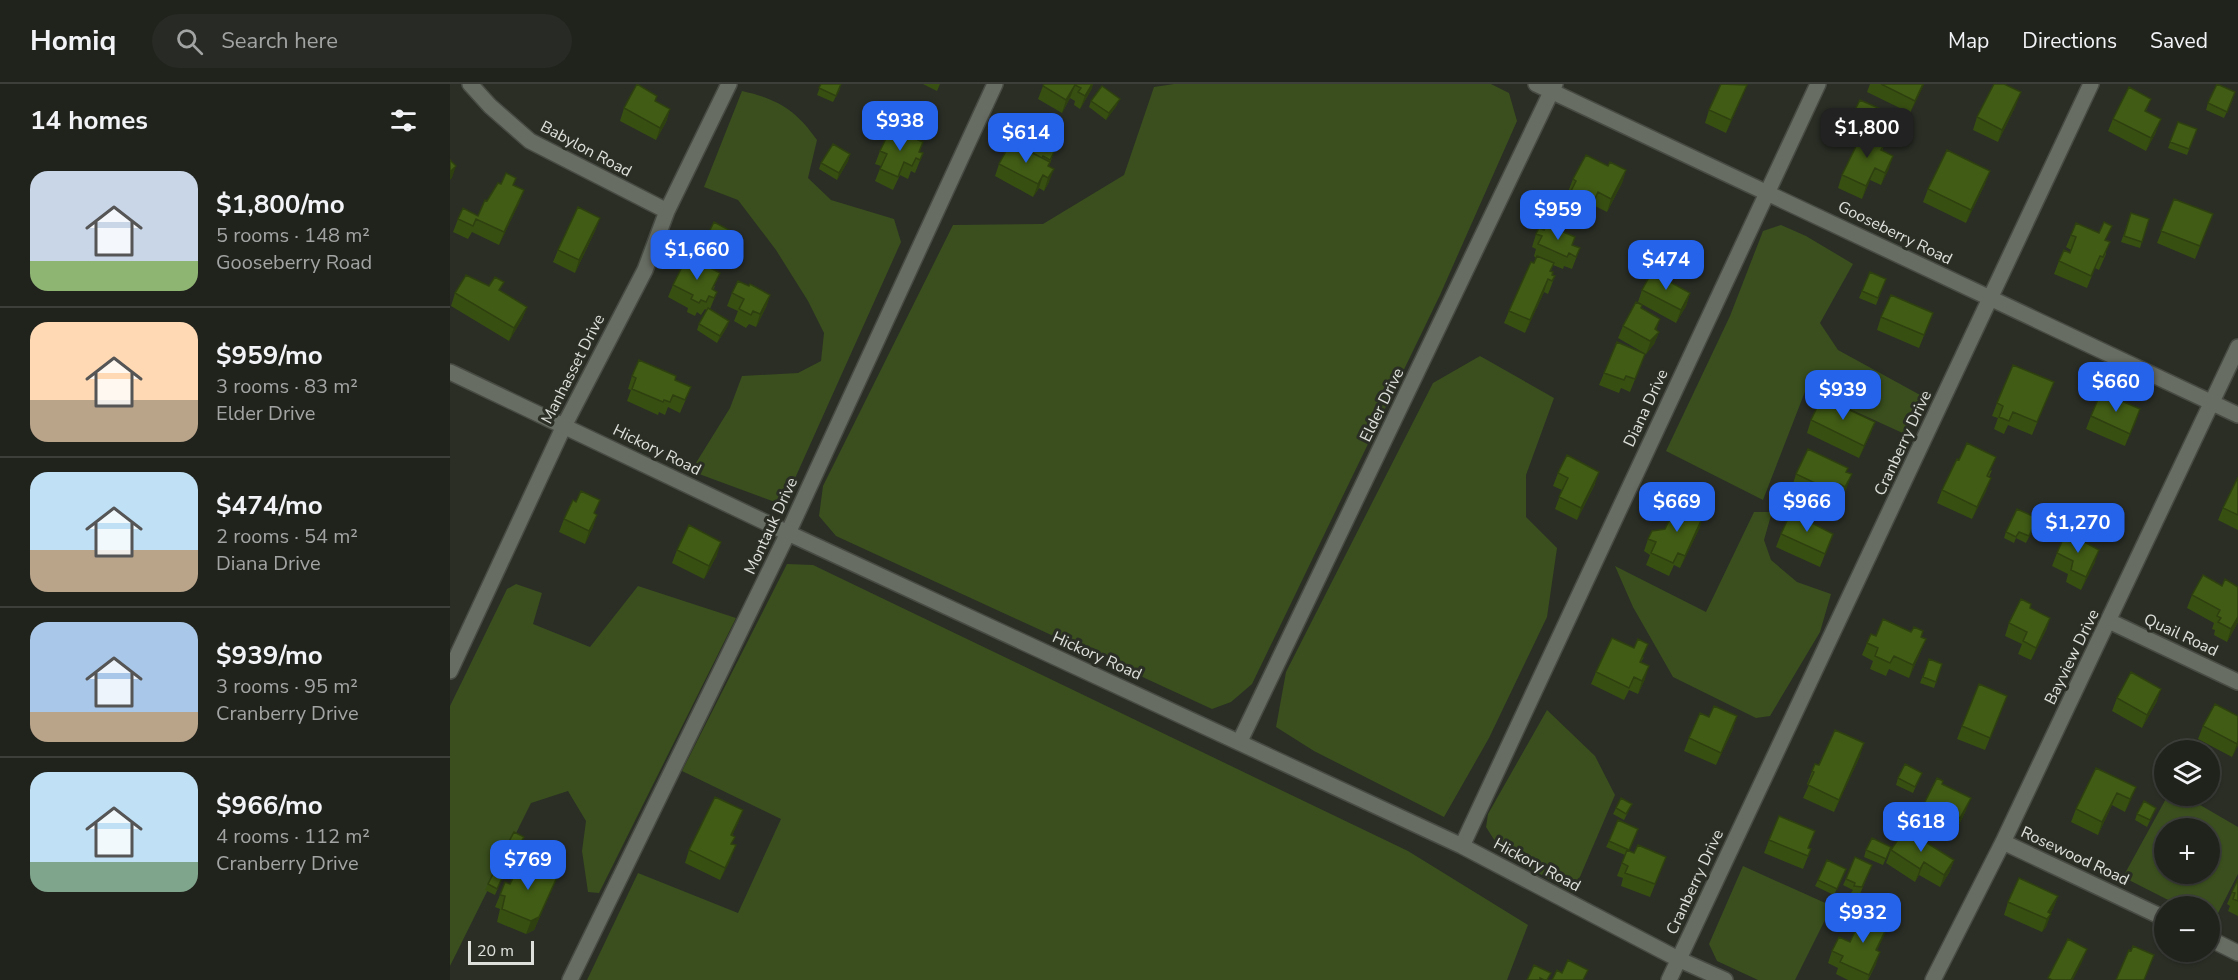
<!DOCTYPE html>
<html lang="en">
<head>
<meta charset="utf-8">
<style>
  :root { --surface:#20221c; --page:#282a25; --text:#f1f3f6; --muted:#a2a4a3; --line:#3d3f3b; --accent:#2563eb }
  body { margin:0; font-family:"Nunito Sans",sans-serif; background:var(--page); color:var(--text); height:100vh; display:flex; flex-direction:column; font-size:22px; white-space:nowrap }
  * { box-sizing:border-box; margin:0 }
  p { font-size:20px; color:var(--muted) }
  .icon { flex:none; width:33px; height:33px; fill:none; stroke:currentColor; stroke-width:2; stroke-linecap:round; stroke-linejoin:round }
  .map { position:relative; flex:1; overflow:hidden }
  .sheet { display:flex; flex-direction:column; background:var(--surface); width:450px }
  .sheet>* { flex:none }
  .buttons { position:absolute; left:1704px; top:656px; display:grid; gap:12px }
  .buttons a { display:grid; place-items:center; width:66px; height:66px; border-radius:50%; background:var(--surface); box-shadow:0 2px 4px #0004,0 0 0 2px var(--line); font-size:30px }
  .scale { position:absolute; left:18px; bottom:15px; width:66px; box-sizing:border-box; padding-left:6px; border:3px solid #dde0da; border-top:0; font-size:16px; line-height:21px; white-space:nowrap; color:#dde0da; -webkit-text-stroke:4px #2a2e25; paint-order:stroke }
  .price { position:absolute; translate:-50% -51px; padding:0 14px; border-radius:12px; background:var(--accent); color:#fff; font-size:20px; line-height:39px; filter:drop-shadow(0 2px 3px #0008) }
  .price::after { content:''; position:absolute; left:50%; top:36px; width:18px; height:14px; margin-left:-9px; background:inherit; clip-path:polygon(0 0,100% 0,50% 100%) }
  .price.on { background:#222; color:#fff }
  ul { padding:0; list-style:none }
  li { display:flex; align-items:center; gap:18px; height:150px; padding:0 30px }
  li+li { border-top:2px solid var(--line) }
  li span { display:grid; place-items:center; flex:none; width:168px; height:120px; border-radius:18px; color:#555 }
  li>.icon { margin-inline-start:auto }
  span .icon { width:72px; height:72px; fill:#fffc; stroke-width:1 }
  li b { font-size:26px }
  h2 { display:flex; justify-content:space-between; align-items:center; height:72px; padding:0 30px; font-size:26px }
  header { display:flex; align-items:center; gap:36px; box-sizing:border-box; height:84px; padding:0 30px; background:var(--surface); border-bottom:2px solid var(--line) }
  header strong { font-size:28px }
  nav { display:flex; gap:33px; margin-inline-start:auto; font-size:21px }
  .search { width:420px; height:54px; background:var(--page); display:flex; align-items:center; gap:15px; box-sizing:border-box; padding:0 21px; border-radius:33px; color:var(--muted); font-size:22px }
  main { display:flex; flex:1; min-height:0 }
  .map>svg:first-child { display:block }
</style>
</head>
<body>
<header>
<strong>Homiq</strong>
<div class="search"><svg class="icon" aria-label="search" viewBox="0 0 24 24"><circle cx="10" cy="10" r="6"/><path d="M15 15l6 6"/></svg>Search here</div>
<nav><a>Map</a><a>Directions</a><a>Saved</a></nav>
</header>
<main>
<section class="sheet">
<h2>14 homes<svg class="icon" aria-label="filters" viewBox="0 0 24 24"><path d="M4 7h16M4 17h16"/><circle cx="9" cy="7" r="2"/><circle cx="15" cy="17" r="2"/></svg></h2>
<ul>
<li><span style="background:linear-gradient(#c9d6e8 75%,#8fb573 0)"><svg class="icon" aria-label="home" viewBox="0 0 24 24"><path d="M3 11l9-7 9 7M6 9v11h12V9"/></svg></span><div><b>$1,800/mo</b><p>5 rooms · 148 m²</p><p>Gooseberry Road</p></div></li>
<li><span style="background:linear-gradient(#ffd9b3 65%,#b9a48a 0)"><svg class="icon" aria-label="home" viewBox="0 0 24 24"><path d="M3 11l9-7 9 7M6 9v11h12V9"/></svg></span><div><b>$959/mo</b><p>3 rooms · 83 m²</p><p>Elder Drive</p></div></li>
<li><span style="background:linear-gradient(#bfe0f5 65%,#b9a48a 0)"><svg class="icon" aria-label="home" viewBox="0 0 24 24"><path d="M3 11l9-7 9 7M6 9v11h12V9"/></svg></span><div><b>$474/mo</b><p>2 rooms · 54 m²</p><p>Diana Drive</p></div></li>
<li><span style="background:linear-gradient(#a9c7e8 75%,#b9a48a 0)"><svg class="icon" aria-label="home" viewBox="0 0 24 24"><path d="M3 11l9-7 9 7M6 9v11h12V9"/></svg></span><div><b>$939/mo</b><p>3 rooms · 95 m²</p><p>Cranberry Drive</p></div></li>
<li><span style="background:linear-gradient(#bfe0f5 75%,#7fa58c 0)"><svg class="icon" aria-label="home" viewBox="0 0 24 24"><path d="M3 11l9-7 9 7M6 9v11h12V9"/></svg></span><div><b>$966/mo</b><p>4 rooms · 112 m²</p><p>Cranberry Drive</p></div></li>
</ul>
</section>
<div class="map">
<svg width="1788" height="896" viewBox="0 0 1788 896">
  <rect width="100%" height="100%" fill="#2a2e25"/>
  <path fill="#3a4f1d" fill-rule="evenodd" d="M724 0H1041L1059 9 1067 37 990 211 802 600 781 618 762 625 386 452 369 432 373 402 503 141 593 140 674 91 704 3Z
    M292 7C328 15 346 26 367 56L358 94 381 116 444 135 451 158 333 421 241 387 280 324 292 292 348 289 371 277 374 249 358 217 326 166 288 116 254 103Z
    M1331 141 1356 152 1403 180 1370 239 1388 266 1472 312 1457 351 1356 305 1313 416 1216 367 1280 232 1313 147Z
    M1030 272 1104 314 1076 391V433L1107 464 1097 533 1039 654 994 733 864 667 826 643 836 588 983 299Z
    M1304 428H1322L1314 456 1321 476 1347 498 1381 510 1370 548 1320 632 1306 634 1223 593 1183 523 1165 482 1256 528Z
    M337 480 363 481 958 767 1078 841 1057 896H137L188 789 288 829 331 735 232 687Z
    M66 500 92 509 83 540 140 563 188 502 286 534 149 809 138 808 132 767 136 737 118 707 81 719 0 882V622L57 505Z
    M1097 626 1145 672 1165 711 1123 809 1052 768 1036 743 1038 730Z
    M1718 711H1733L1788 743V790L1763 839 1760 837V822H1730L1673 793ZM1714 744H1760V789H1714Z
    M1293 782 1382 822 1345 896H1308L1267 877 1259 860Z"/>
  <g fill="none" stroke-linecap="round" stroke-linejoin="round">
    <g stroke="#474b43" stroke-width="18">
      <path id="minor" d="M20 0 40 22 80 57 217 127
        M1086 0 1788 331
        M0 288 338 449 1012 762 1228 875 1275 896
        M1659 537 1788 598
        M0 587 114 342 195 186 217 127 279 0
        M790 657 1105 0
        M1553 758 1714 834
        M1012 762 1368 0
        M1760 855 1788 869
        M120 896 338 449 545 0
        M1219 896 1641 0
        M1483 896 1553 758 1788 263"/>
    </g>
    <use href="#minor" stroke="#686d63" stroke-width="15"/>
  </g>
  <path fill="#384f12" d="M371 0 390 5 383 18 367 11Z
    M473 0H490L487 7Z
    M643 0 641 6 630 25 624 21 625 17 620 14 612 29 588 15 593 2Z
    M1420 0H1474L1460 29 1417 8Z
    M1297 1 1292 13 1276 49 1255 39 1259 26Z
    M207 12 205 17 220 25 216 38 206 56 170 37 174 24Z
    M1701 15 1696 27 1706 48 1696 67 1658 47 1663 35Z
    M1783 15 1774 34 1756 26 1758 19Z
    M641 17 667 21 656 36 639 23Z
    M1566 21 1548 58 1523 46 1527 33Z
    M1401 34H1433L1427 47 1420 44 1419 48 1436 56 1432 67 1443 72 1431 101 1420 96 1412 115 1388 104 1392 91 1413 47 1399 41Z
    M1728 38 1747 45 1737 71 1718 64Z
    M598 62 597 64 604 68 599 82V98L594 107 589 104 583 113 545 92 549 80 571 63Z
    M430 67 470 68 473 69 465 89 461 87 458 95 450 91 443 106 425 97 431 82 425 80Z
    M400 70 398 77 387 96 369 85 371 79Z
    M1158 82 1176 86 1172 99 1157 128 1143 121 1139 131 1116 120 1120 109 1118 108 1123 95Z
    M51 100 64 101 74 106 69 119 49 161 22 148 18 155 3 148 8 135 28 132 37 117Z
    M1535 100 1516 139 1473 118 1478 105Z
    M1724 115 1763 130 1745 175 1707 159Z
    M1681 129 1699 135 1690 164 1671 158Z
    M150 134 145 147 125 189 103 178 108 166Z
    M279 146 269 168 253 160 256 154Z
    M1086 150 1122 161 1130 164 1122 185 1114 182 1113 185 1103 181 1101 187 1102 191 1105 192 1100 205 1098 210 1094 208 1075 249 1054 239 1059 227 1086 174 1084 172 1086 165 1082 163Z
    M1621 151 1656 156V170L1649 186 1645 184 1637 204 1604 190 1609 177 1620 169 1621 166 1616 163Z
    M1420 188 1436 195 1426 221 1409 214Z
    M223 201 265 202 263 206 267 208 260 225 279 237 277 243 267 259 247 246 249 240 257 226 255 225 251 231 247 228 245 232 237 228 238 224 218 213Z
    M299 202 320 211 316 223 306 243 299 240 296 244 284 237 288 227 277 222 282 209Z
    M1192 206 1240 209 1236 222 1226 239 1188 218Z
    M50 207 77 223 72 235 59 257 1 222 5 209Z
    M1191 224 1206 246 1209 248 1204 260 1196 270H1195L1180 308 1171 304 1169 309 1149 301 1154 289 1194 269 1168 254 1173 242Z
    M1483 229 1469 264 1427 246 1431 233Z
    M182 292 225 296 236 315 230 329 218 323 215 331 209 328 208 331 177 317 181 306 178 305Z
    M1604 298 1582 351 1558 341 1554 350 1544 345 1548 334 1542 332 1547 319Z
    M1690 325 1675 362 1636 345 1641 332Z
    M1361 336 1425 338 1420 351 1409 374 1357 349Z
    M1542 386 1539 393 1536 407 1522 435 1487 419 1492 406Z
    M1397 388V403L1391 415 1386 413 1381 422 1342 403 1346 390Z
    M1108 389 1145 400 1127 436 1105 425 1112 406 1103 402Z
    M1788 393V446L1768 436 1773 424Z
    M145 430 143 443 135 460 109 448 114 435Z
    M1585 441 1576 459 1566 454 1564 459 1554 454 1556 448Z
    M1250 443 1230 484 1224 481 1219 492 1196 481 1200 471 1194 467 1198 455Z
    M1331 450H1383L1370 483 1326 463Z
    M227 466 267 471 254 495 222 479Z
    M1607 469 1645 478 1631 506 1616 498 1618 490 1602 482Z
    M1753 491 1788 538 1777 558 1764 551 1765 546 1762 545 1764 539 1737 524 1742 511Z
    M1580 524 1600 534 1596 546 1581 576 1568 570 1572 560 1555 552 1559 539Z
    M1426 552 1471 553 1476 555 1471 567 1459 594 1439 585 1436 592 1420 585 1423 577 1412 571 1417 559Z
    M1194 573 1191 578 1195 595 1188 610 1179 606 1174 616 1141 600 1146 588Z
    M1479 575 1492 580 1484 604 1470 599Z
    M1557 612 1535 666 1507 655 1512 642Z
    M1667 614 1707 617 1692 644 1662 627Z
    M1788 632V661L1782 673 1748 655 1753 642Z
    M1283 645 1266 681 1234 667 1239 654Z
    M1410 672 1384 728 1353 714 1359 701 1357 700 1365 680 1369 681Z
    M1646 684 1686 703 1675 728 1662 721 1648 751 1621 738 1626 725Z
    M1472 689 1463 709 1446 701 1448 694Z
    M1492 700 1516 726 1506 747 1480 734 1477 739 1468 735 1473 722Z
    M1182 720 1174 736 1163 730 1166 724Z
    M1706 724 1697 743 1685 736 1687 730Z
    M293 726 282 752 281 774 270 796 235 779 239 766Z
    M1186 751 1179 767 1184 769 1216 773 1200 813 1171 802 1173 794 1167 792 1175 771 1156 763 1159 757Z
    M74 753 71 760 62 777 52 771 55 765Z
    M1319 756 1361 765 1353 785 1314 769Z
    M1441 763 1433 781 1414 773 1416 766Z
    M1441 766 1504 776 1499 789 1490 803 1469 791 1465 798 1436 779Z
    M1422 781 1410 810 1401 809 1403 806 1393 801 1396 795Z
    M1396 785 1384 811 1365 802 1368 796Z
    M108 791 84 846 76 850 47 838 50 825 45 823 50 811 60 800Z
    M53 792 45 811 35 806 38 800Z
    M1788 795V832L1778 827 1780 822 1777 820Z
    M1608 812 1603 825 1600 830 1596 843 1592 848 1554 831 1558 818Z
    M1439 839 1427 866 1426 880 1418 896H1398L1386 890 1388 884 1378 879 1382 867Z"/>
  <path fill="#2e400f" d="M642 0H643L641 6 630 25 635 12Z
    M1473 0H1474L1473 3 1460 29 1465 17Z
    M625 1 620 14 612 29 616 16Z
    M1297 1 1292 13 1276 49 1281 36Z
    M1571 8 1566 21 1548 58 1552 46Z
    M670 15 667 21 656 36 659 29Z
    M220 25 216 38 206 56 210 44Z
    M1711 35 1706 48 1696 67 1701 54Z
    M400 70 398 77 387 96 389 89Z
    M1443 72 1439 85 1431 101 1435 89Z
    M6 82 2 94 0 96V88Z
    M1425 84 1420 96 1412 115 1416 102Z
    M604 85 599 98 594 107 598 94Z
    M1176 86 1172 99 1157 128 1161 115Z
    M1540 87 1535 100 1516 139 1521 126Z
    M593 91 589 104 583 113 588 100Z
    M74 106 69 119 49 161 54 148Z
    M150 134 145 147 125 189 129 176Z
    M1098 195 1094 208 1075 249 1080 236Z
    M1240 209 1236 222 1226 239 1231 226Z
    M320 211 316 223 306 243 310 230Z
    M77 223 72 235 59 257 64 244Z
    M1210 235 1206 248H1209L1204 260 1196 270 1205 245Z
    M279 237 277 243 267 259 270 252Z
    M1690 325 1686 338 1675 362 1680 350Z
    M1425 338 1420 351 1409 374 1414 362Z
    M1149 388 1145 400 1127 436 1131 424Z
    M1402 390 1397 403 1391 415 1395 403Z
    M1541 394 1536 407 1522 435 1527 423Z
    M1390 400 1386 413 1381 422 1386 409Z
    M1254 430 1250 443 1230 484 1235 472Z
    M147 431 143 443 135 460 139 447Z
    M271 458 267 471 254 495 259 482Z
    M1649 466 1645 478 1631 506 1636 493Z
    M1788 533V538L1777 558 1781 545Z
    M1600 534 1596 546 1581 576 1586 564Z
    M1476 555 1471 567 1459 594 1463 581Z
    M1199 582 1195 595 1188 610 1192 597Z
    M1711 605 1707 617 1692 644 1697 631Z
    M1287 632 1283 645 1266 681 1271 669Z
    M1788 657V661L1782 673Z
    M1414 659 1410 672 1384 728 1389 716Z
    M1686 703 1681 716 1675 728 1680 715Z
    M1667 709 1662 721 1648 751 1652 738Z
    M1521 714 1516 726 1506 747 1510 734Z
    M293 726 288 739 276 764 281 751Z
    M74 753 71 760 62 777 64 770Z
    M286 761 281 774 270 796 275 784Z
    M1504 776 1499 789 1490 803 1494 791Z
    M1474 778 1469 791 1465 798 1470 785Z
    M108 791 84 846 76 850 81 837Z
    M1608 812 1603 825 1597 835 1598 828Z
    M1601 830 1596 843 1592 848 1597 835Z
    M1439 839 1434 852 1421 879 1426 866Z
    M1637 865 1632 878 1623 896H1621Z
    M1430 868 1426 880 1417 896 1419 891Z"/>
  <path fill="#415c15" stroke="#2e400f" stroke-width="1.5" d="M187 0 207 12 205 17 220 25 210 44 174 24Z
    M371 0H391L386 12 369 4Z
    M594 0H642L635 12 628 8 631 4 625 1 616 16 593 2Z
    M1271 0 1297 1 1281 36 1259 26Z
    M1431 0H1473L1465 17Z
    M1544 0H1554L1571 8 1552 46 1527 33Z
    M1767 0 1785 8 1777 28 1758 19Z
    M652 2 670 15 659 29 641 17Z
    M1679 3 1701 15 1695 27 1711 35 1701 54 1663 35Z
    M1410 16 1435 27 1430 41 1423 38 1421 43 1401 34Z
    M1728 38 1747 45 1739 65 1720 58Z
    M441 44 473 58 469 68 473 69 470 76 466 74 462 82 454 78 448 93 430 85 437 70 430 67Z
    M1414 46 1436 56 1431 66 1443 72 1435 89 1425 84 1416 102 1392 91Z
    M578 51 598 62 596 64 604 68 600 76 593 72 592 74 571 63Z
    M561 58 600 78 598 82 604 85 598 94 593 91 588 100 549 80Z
    M383 60 400 70 389 89 371 79Z
    M1497 66 1540 87 1521 126 1478 105Z
    M1136 71 1158 82 1160 78 1176 86 1161 115 1148 108 1143 119 1121 107 1126 97 1123 95Z
    M0 76 6 82 0 88Z
    M56 89 66 94 63 101 74 106 54 148 26 135 23 142 8 135 13 124 28 132 35 116 37 117 48 99 51 100Z
    M1724 115 1763 130 1750 162 1711 147Z
    M128 123 150 134 129 176 108 166Z
    M1681 129 1699 135 1692 158 1674 152Z
    M264 138 279 146 271 162 256 154Z
    M1654 138 1662 142 1655 156 1660 158 1653 173 1650 172 1641 192 1609 177 1614 166 1620 169 1626 153 1621 151 1626 139 1649 149Z
    M1097 141 1125 153 1122 161 1130 164 1126 173 1119 169 1117 173 1088 160 1092 152 1086 150 1089 144 1094 146Z
    M1087 172 1104 179 1100 187 1103 188 1102 191 1105 192 1102 197 1098 195 1080 236 1059 227 1081 178 1084 179Z
    M245 176 270 189 262 205 267 208 264 214 259 212 256 218 251 216 249 219 241 215 243 211 223 201 234 179 241 182Z
    M1202 188 1240 209 1231 226 1192 206Z
    M1420 188 1436 195 1428 214 1412 207Z
    M16 191 39 202 45 193 54 198 49 206 77 223 64 244 5 209Z
    M288 197 299 202 300 200 320 211 310 230 303 227 301 231 289 225 294 215 282 209Z
    M1441 211 1483 229 1474 251 1431 233Z
    M1186 218 1192 221 1191 224 1210 235 1205 245 1209 248 1200 257 1173 242Z
    M258 224 279 237 270 252 249 240Z
    M1167 258 1195 270 1185 295 1176 292 1174 296 1154 289Z
    M189 276 226 292 225 296 241 303 235 316 223 311 220 318 214 316 213 318 182 305 186 294 182 292Z
    M1563 281 1604 298 1587 338 1563 328 1559 337 1549 333 1553 322 1547 319Z
    M1651 308 1690 325 1680 350 1641 332Z
    M1372 313 1425 338 1414 362 1361 336Z
    M1517 359 1546 373 1537 392 1541 394 1527 423 1492 406 1507 375 1509 376Z
    M1358 365 1398 384 1396 388 1402 390 1395 403 1390 400 1386 409 1346 390Z
    M1117 371 1149 388 1131 424 1109 413 1118 394 1108 389Z
    M1788 393V431L1773 424Z
    M131 407 150 416 144 429 147 431 139 447 114 435 123 416 126 418Z
    M1228 418 1254 430 1235 472 1228 469 1223 479 1201 469 1206 458 1198 455 1202 447 1215 445Z
    M1567 425 1587 434 1579 452 1569 448 1566 453 1556 448Z
    M1341 428 1383 450 1375 470 1331 450Z
    M239 441 271 458 259 482 227 466Z
    M1616 448 1649 466 1636 493 1621 486 1623 477 1607 469Z
    M1753 491 1772 502 1775 495 1788 503V533L1781 545 1768 538 1771 534 1767 532 1770 526 1742 511Z
    M1571 515 1581 520 1580 524 1600 534 1586 564 1573 557 1577 548 1559 539Z
    M1433 535 1461 548 1464 543 1473 547 1471 553 1476 555 1463 581 1444 572 1440 579 1425 572 1428 564 1417 559 1421 550 1426 552Z
    M1162 554 1184 564 1188 555 1198 560 1190 578 1199 582 1192 597 1184 593 1179 604 1146 588Z
    M1479 575 1492 580 1486 598 1473 593Z
    M1681 588 1711 605 1697 631 1667 614Z
    M1529 600 1557 612 1540 654 1512 642Z
    M1765 620 1788 632V657L1787 660 1753 642Z
    M1264 622 1287 632 1271 669 1239 654 1250 629 1259 633Z
    M1385 646 1414 659 1389 716 1358 701 1364 688 1362 687 1365 680 1369 681Z
    M1455 680 1472 689 1465 703 1448 694Z
    M1646 684 1686 703 1680 715 1667 709 1652 738 1626 725Z
    M1487 694 1493 697 1492 700 1521 714 1510 734 1484 721 1482 727 1473 722Z
    M265 713 293 726 281 751 285 753 281 760 286 761 275 784 239 766Z
    M1171 714 1182 720 1176 730 1166 724Z
    M1694 717 1706 724 1700 736 1687 730Z
    M1329 732 1365 747 1358 764 1361 765 1358 772 1319 756Z
    M1168 736 1188 745 1179 766 1159 757Z
    M1455 745 1504 776 1494 791 1474 778 1470 785 1441 766Z
    M64 748 74 753 64 770 55 765Z
    M1422 754 1441 763 1436 775 1416 766Z
    M1188 761 1216 773 1205 800 1175 789 1178 782 1172 779 1177 766 1184 769Z
    M1405 773 1422 781 1412 803 1404 802 1405 799 1396 795Z
    M73 774 108 791 89 833 81 837 52 825 55 812 50 811 55 798 60 800Z
    M1377 776 1396 785 1387 805 1368 796Z
    M44 788 53 792 47 805 38 800Z
    M1569 794 1608 812 1598 828 1601 830 1597 835 1558 818Z
    M1788 795V817L1783 815 1785 809 1782 808Z
    M1414 828 1439 839 1426 866 1430 868 1419 891 1390 878 1393 872 1382 867 1389 853 1400 858Z
    M1618 855 1637 865 1621 896H1602L1598 894Z
    M1683 862 1704 871 1694 896H1666L1679 866 1681 867Z
    M1118 876 1138 886 1133 896H1102L1107 886 1112 889Z
    M1084 881 1101 889 1097 896H1094L1090 894V896H1077Z"/>
  <g text-anchor="middle" dominant-baseline="central" stroke-width="6" stroke-linejoin="round" paint-order="stroke">
    <g font-size="16" fill="#dde0da" stroke="#2a2e25">
      <text transform="translate(136 65) rotate(28)">Babylon Road</text>
      <text transform="translate(1445 149) rotate(26)">Gooseberry Road</text>
      <text transform="translate(123 285) rotate(-63)">Manhasset Drive</text>
      <text transform="translate(932 321) rotate(-64)">Elder Drive</text>
      <text transform="translate(1196 324) rotate(-65)">Diana Drive</text>
      <text transform="translate(1453 359) rotate(-65)">Cranberry Drive</text>
      <text transform="translate(207 366) rotate(26)">Hickory Road</text>
      <text transform="translate(321 442) rotate(-65)">Montauk Drive</text>
      <text transform="translate(1731 551) rotate(25)">Quail Road</text>
      <text transform="translate(647 572) rotate(24)">Hickory Road</text>
      <text transform="translate(1622 573) rotate(-64)">Bayview Drive</text>
      <text transform="translate(1625 772) rotate(25)">Rosewood Road</text>
      <text transform="translate(1087 781) rotate(28)">Hickory Road</text>
      <text transform="translate(1245 798) rotate(-65)">Cranberry Drive</text>
    </g>
  </g>
</svg>
<div class="buttons">
<a><svg class="icon" aria-label="layers" viewBox="0 0 24 24"><path d="M12 4l9 5-9 5-9-5zM3 14l9 5 9-5"/></svg></a>
<a>+</a>
<a>−</a>
</div>
<div class="scale">20 m</div>
<b class="price" style="left:450px;top:68px">$938</b>
<b class="price on" style="left:1417px;top:75px">$1,800</b>
<b class="price" style="left:576px;top:80px">$614</b>
<b class="price" style="left:1108px;top:157px">$959</b>
<b class="price" style="left:247px;top:197px">$1,660</b>
<b class="price" style="left:1216px;top:207px">$474</b>
<b class="price" style="left:1666px;top:329px">$660</b>
<b class="price" style="left:1393px;top:337px">$939</b>
<b class="price" style="left:1227px;top:449px">$669</b>
<b class="price" style="left:1357px;top:449px">$966</b>
<b class="price" style="left:1628px;top:470px">$1,270</b>
<b class="price" style="left:1471px;top:769px">$618</b>
<b class="price" style="left:78px;top:807px">$769</b>
<b class="price" style="left:1413px;top:860px">$932</b>
</div>
</main>
</body>
</html>
